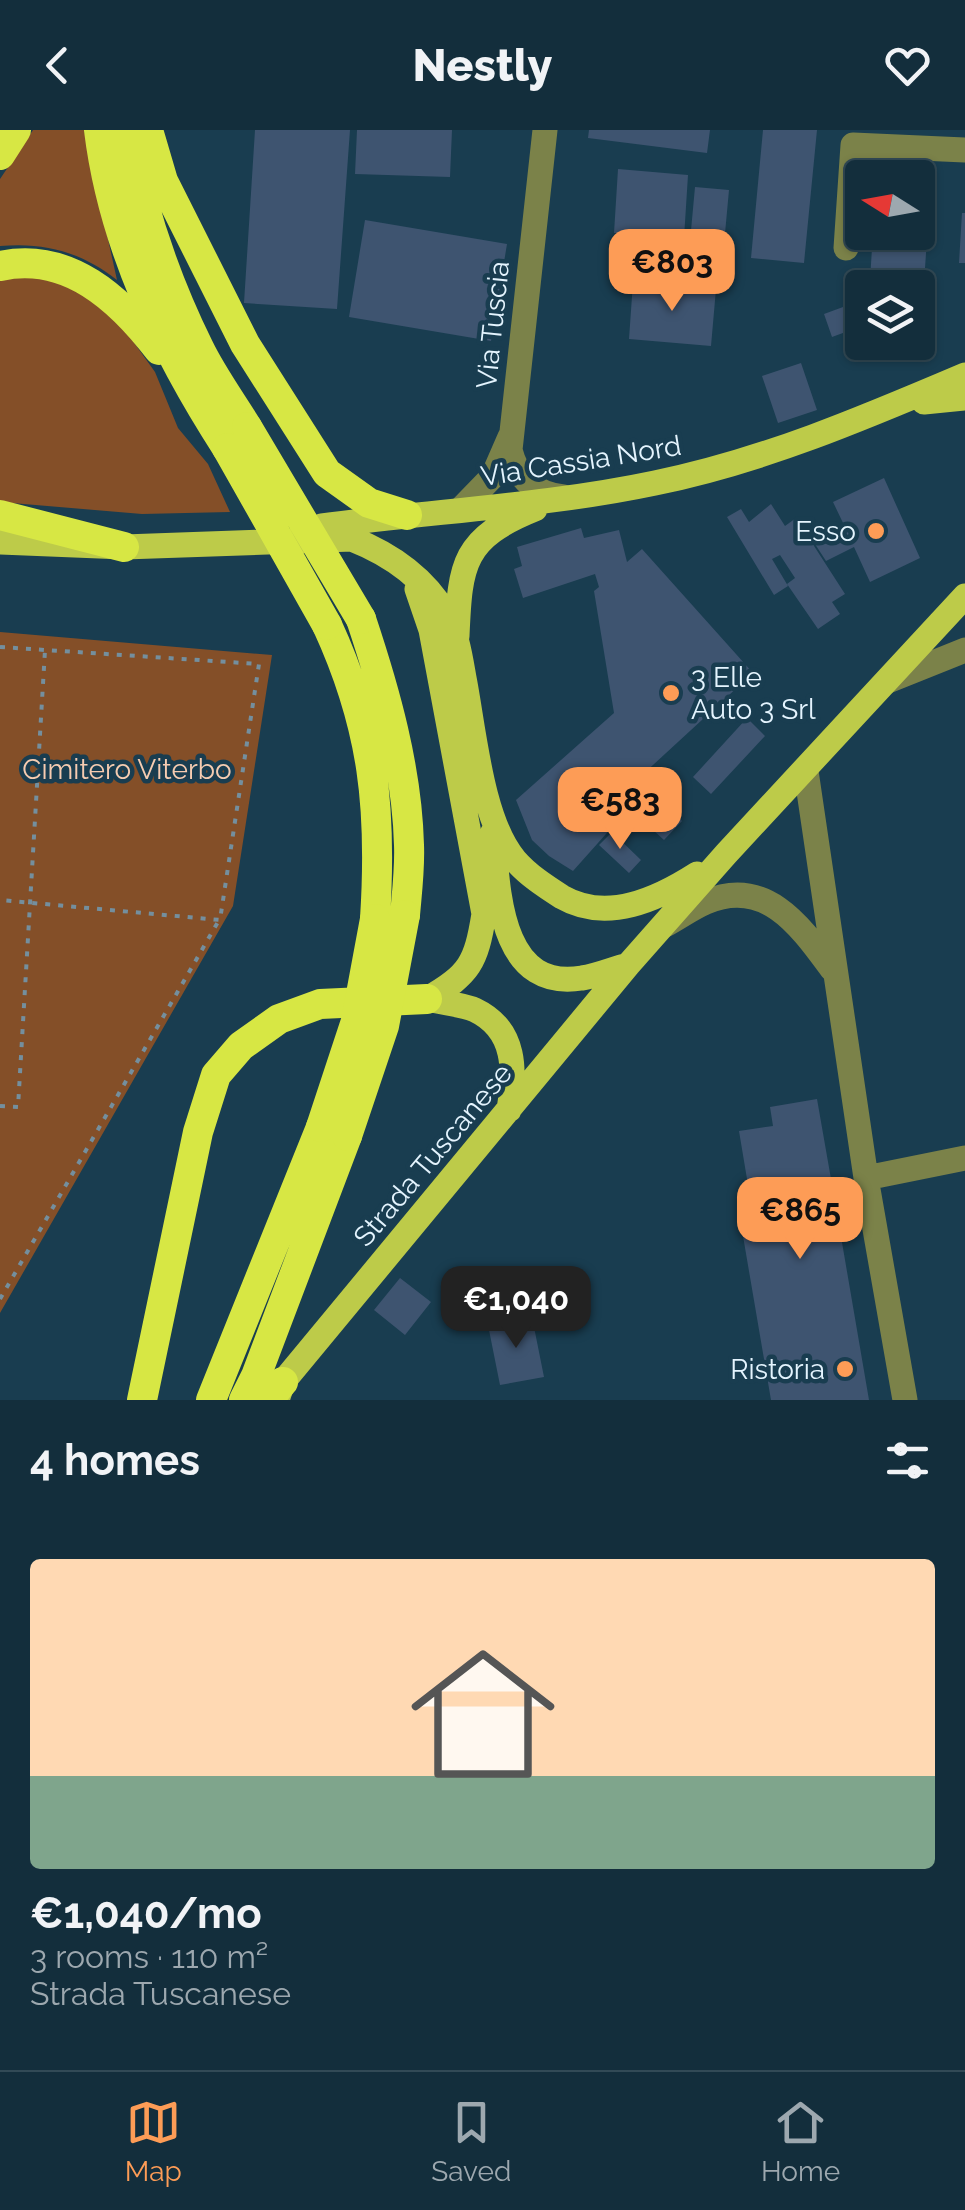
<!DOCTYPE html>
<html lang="en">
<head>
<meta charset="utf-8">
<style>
  :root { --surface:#132e3c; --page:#1c3643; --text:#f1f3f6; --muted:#9da8af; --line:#324a56; --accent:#fd9c56 }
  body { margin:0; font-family:Raleway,sans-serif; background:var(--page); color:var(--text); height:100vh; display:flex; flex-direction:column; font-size:38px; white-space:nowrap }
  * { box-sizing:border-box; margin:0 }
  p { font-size:32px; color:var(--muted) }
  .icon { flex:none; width:55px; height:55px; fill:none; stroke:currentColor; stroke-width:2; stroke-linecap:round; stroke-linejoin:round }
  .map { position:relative; height:1270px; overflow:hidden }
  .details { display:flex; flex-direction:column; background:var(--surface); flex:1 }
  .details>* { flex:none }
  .needle { width:65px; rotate:281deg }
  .tools { position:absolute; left:845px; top:30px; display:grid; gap:20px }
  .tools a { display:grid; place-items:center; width:90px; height:90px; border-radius:10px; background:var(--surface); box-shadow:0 2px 8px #0004,0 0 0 2px var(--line); font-size:50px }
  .price { position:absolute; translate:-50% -85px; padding:0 22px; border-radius:20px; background:var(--accent); color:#111; font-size:32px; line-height:65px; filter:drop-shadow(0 2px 5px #0008) }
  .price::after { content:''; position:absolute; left:50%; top:60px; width:30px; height:22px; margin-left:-15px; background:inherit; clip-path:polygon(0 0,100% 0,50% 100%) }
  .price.active { background:#222; color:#fff }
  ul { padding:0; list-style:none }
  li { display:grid; align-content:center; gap:20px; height:530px; padding:0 30px }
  li span { display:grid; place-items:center; height:310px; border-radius:10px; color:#555 }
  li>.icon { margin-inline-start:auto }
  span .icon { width:180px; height:180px; fill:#fffc; stroke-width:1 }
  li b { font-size:42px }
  h2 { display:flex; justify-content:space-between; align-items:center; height:120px; padding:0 30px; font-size:42px }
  header { display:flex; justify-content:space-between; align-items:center; height:130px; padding:0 30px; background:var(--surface); font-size:45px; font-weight:800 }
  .tabs { display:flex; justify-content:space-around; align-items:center; height:140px; border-top:2px solid var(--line); background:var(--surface); font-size:28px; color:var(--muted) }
  .tabs a { display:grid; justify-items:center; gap:5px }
  .tabs .active { color:var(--accent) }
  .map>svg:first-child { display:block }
</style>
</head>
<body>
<header><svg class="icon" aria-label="back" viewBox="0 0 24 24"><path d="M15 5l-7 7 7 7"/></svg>Nestly<svg class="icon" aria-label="heart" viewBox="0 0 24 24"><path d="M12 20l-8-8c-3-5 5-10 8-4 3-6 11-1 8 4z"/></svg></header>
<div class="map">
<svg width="965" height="1270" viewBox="0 0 965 1270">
  <rect width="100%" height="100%" fill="#193d50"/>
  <path fill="#844f28" d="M33 0H84L117 150C81 122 45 112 0 116V49Z
    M6 145 63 150 115 186 155 242 178 298 208 334 230 382 142 384 0 372V147Z
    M0 502 272 525 233 776 0 1183Z"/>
  <path fill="#3e5470" d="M255 0H350L337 179 244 173Z
    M357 0H452L450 47 355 44Z
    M589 0H710L707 23 588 8Z
    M763 0H817L804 133 751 128Z
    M618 39 688 45 684 108 614 103Z
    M695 57 729 60 721 147 687 144Z
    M930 64 924 153 918 169V158H879L877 152 880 151 870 150 873 102H918V72Z
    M962 83H965V133H959Z
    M365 90 507 114 491 211 349 187Z
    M633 152 716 159 711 216 629 209Z
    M862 170V196L832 207 824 184Z
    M801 233 817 280 778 293 762 246Z
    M884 348 920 428 870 452 854 417 826 431 813 411 844 395 833 372Z
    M771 374 785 396 796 388 845 464 832 472 840 484 818 499 787 454 795 448 780 425 772 429 788 456 774 465 727 387 741 379 749 392Z
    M581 398 584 408 619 400 627 432 642 419 753 543 603 681 614 695 573 741 549 726 532 710 516 670 614 583 594 461 599 457 595 444 523 468 514 439 522 436 517 417Z
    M747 588 765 606 711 664 693 647Z
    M659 669 682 691 664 710 641 689Z
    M612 702 641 730 629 743 599 715Z
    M817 969 838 1089 869 1270H771L743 1106 756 1103 739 1001 773 996 770 977Z
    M400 1148 431 1172 405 1205 374 1180Z
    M532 1187 544 1247 500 1255 488 1195Z"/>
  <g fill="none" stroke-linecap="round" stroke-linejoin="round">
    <path stroke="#748f9e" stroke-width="4" stroke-dasharray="5 8" stroke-linecap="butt" d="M0 517 259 534 220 790 0 770
      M0 976 18 977 45 520
      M0 1169 218 792"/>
    <path stroke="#7b8249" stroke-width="25" d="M545 0 510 320C517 348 534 363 563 367
      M846 118 853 15 965 20
      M461 379 493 346 510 307
      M888 551 965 520
      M806 641 866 1048 905 1270
      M665 795C678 788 692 778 706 772 766 746 801 797 832 839
      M866 1048 965 1028"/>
    <path stroke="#bdcb49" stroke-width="25" d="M924 272 965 268
      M322 396C432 381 546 376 655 353 763 331 864 288 965 245
      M0 412 124 417 352 409C390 424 423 446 445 483 457 503 460 525 464 548 474 599 481 690 515 730 528 745 545 756 562 767 607 793 658 769 697 744
      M417 459 431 500 484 784C476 833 470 844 427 869
      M457 506C460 433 463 408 535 379
      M493 702C498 757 498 862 582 848 597 846 613 839 628 835
      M427 869C442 873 462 874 475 880 517 900 515 942 509 980
      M277 1270 283 1252 628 835 726 724 965 466"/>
    <path stroke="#d7e744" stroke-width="30" d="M99 0C113 115 165 222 227 318
      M127 0C140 75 165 149 199 218 212 245 231 271 247 297
      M148 0 163 51 245 214 327 343 369 373 407 385
      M0 25 16 0
      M0 136C68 121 120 169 159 220
      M0 385 124 417
      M361 489C385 561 407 638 409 715 410 738 407 762 405 785
      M327 495C374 597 382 679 375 789
      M142 1270 198 1002 216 945 241 916 279 889 320 874 427 869
      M211 1270 321 997
      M244 1270 256 1246 347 1006
      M268 1270 283 1252"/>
    <path stroke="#d7e744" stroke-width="30" d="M247 297 361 489
      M227 318 327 495
      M321 997 356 891 375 789
      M347 1006 384 896 405 785"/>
  </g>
  <g fill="#fd9c56" stroke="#193d50" stroke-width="4">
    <circle cx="876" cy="401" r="10"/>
    <circle cx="671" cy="563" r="10"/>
    <circle cx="845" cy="1239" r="10"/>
  </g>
  <g text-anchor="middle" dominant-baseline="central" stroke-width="9" stroke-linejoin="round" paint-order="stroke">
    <g font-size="28" fill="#e4f4fe" stroke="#193d50">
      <text transform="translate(493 195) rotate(-84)">Via Tuscia</text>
      <text transform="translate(581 331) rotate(-9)">Via Cassia Nord</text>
      <text transform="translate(433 1025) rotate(-50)">Strada Tuscanese</text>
    </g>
    <g font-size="28" fill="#e4f4fe" stroke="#193d50" text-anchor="end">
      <text x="856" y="401">Esso</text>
      <text x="691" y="547" text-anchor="start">3 Elle<tspan x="691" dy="32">Auto 3 Srl</tspan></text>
      <text x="825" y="1239">Ristoria</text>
    </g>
    <g font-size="28" fill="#f6ccb1" stroke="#193d50">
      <text x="127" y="639">Cimitero Viterbo</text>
    </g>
  </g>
</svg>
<div class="tools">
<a><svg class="needle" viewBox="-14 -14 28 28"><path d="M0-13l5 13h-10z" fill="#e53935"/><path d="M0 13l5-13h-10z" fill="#9da8af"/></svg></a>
<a><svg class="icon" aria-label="layers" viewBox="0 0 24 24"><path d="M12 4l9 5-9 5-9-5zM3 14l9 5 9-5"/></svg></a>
</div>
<b class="price" style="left:672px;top:184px">€803</b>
<b class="price" style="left:620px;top:722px">€583</b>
<b class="price" style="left:800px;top:1132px">€865</b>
<b class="price active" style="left:516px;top:1221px">€1,040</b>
</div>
<section class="details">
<h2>4 homes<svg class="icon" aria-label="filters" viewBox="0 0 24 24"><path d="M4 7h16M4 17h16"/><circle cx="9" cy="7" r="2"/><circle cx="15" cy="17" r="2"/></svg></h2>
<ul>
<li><span style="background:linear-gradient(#ffd9b3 70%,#7fa58c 0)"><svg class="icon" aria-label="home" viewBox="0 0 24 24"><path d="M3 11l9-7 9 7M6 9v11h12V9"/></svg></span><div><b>€1,040/mo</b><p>3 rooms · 110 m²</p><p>Strada Tuscanese</p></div></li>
</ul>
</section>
<nav class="tabs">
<a class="active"><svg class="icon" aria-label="map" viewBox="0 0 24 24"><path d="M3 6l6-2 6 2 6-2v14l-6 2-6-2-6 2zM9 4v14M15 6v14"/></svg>Map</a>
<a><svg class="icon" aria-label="saved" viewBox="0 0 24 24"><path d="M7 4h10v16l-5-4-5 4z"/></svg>Saved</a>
<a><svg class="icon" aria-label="home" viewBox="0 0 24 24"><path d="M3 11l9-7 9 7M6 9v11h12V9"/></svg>Home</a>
</nav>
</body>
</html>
